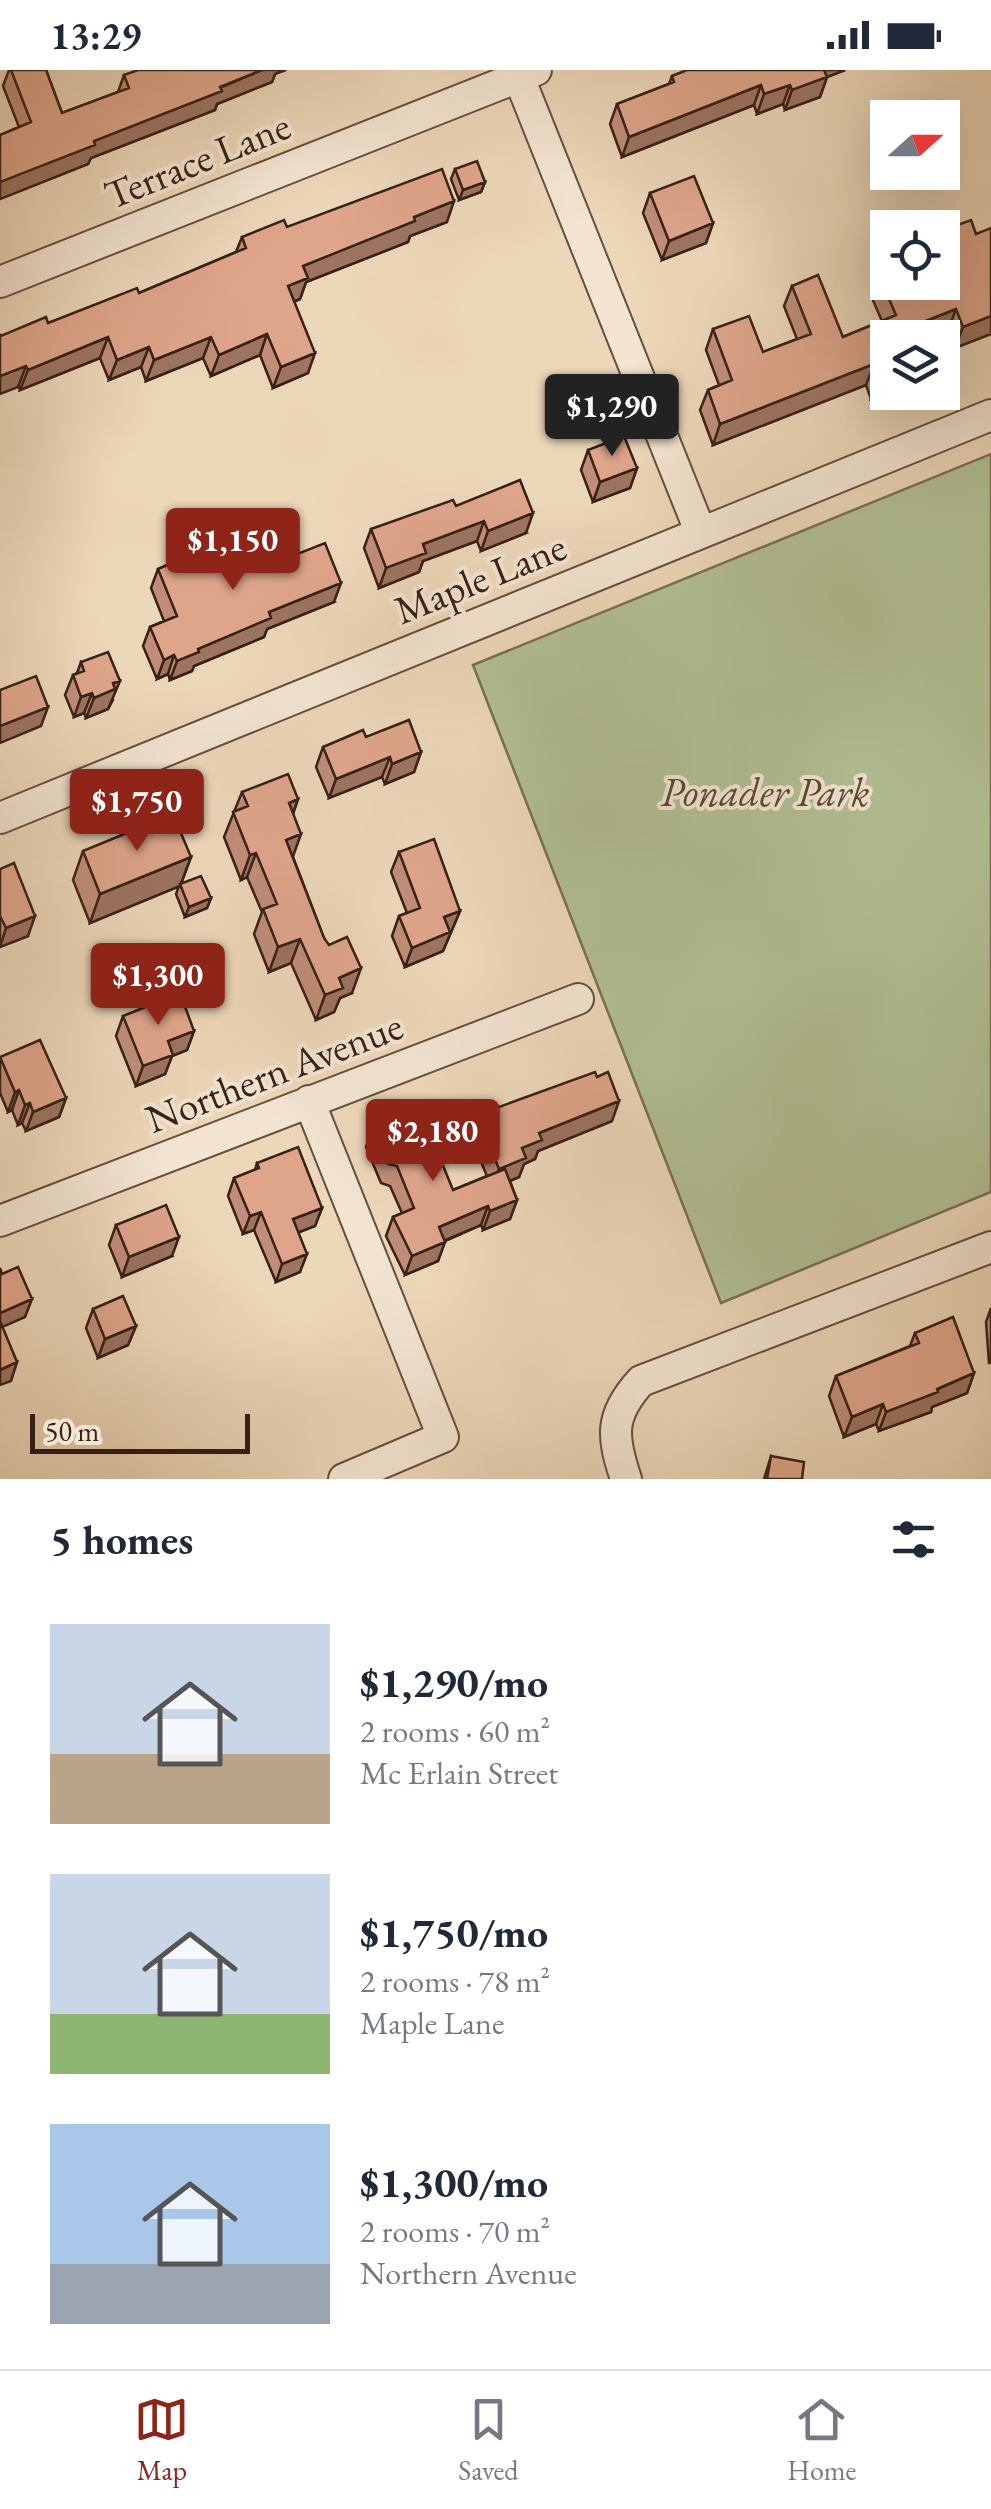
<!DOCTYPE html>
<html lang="en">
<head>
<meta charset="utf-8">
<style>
  :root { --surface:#fff; --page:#f2f2f3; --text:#1f2937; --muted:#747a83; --line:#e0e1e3; --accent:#8f2418 }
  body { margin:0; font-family:"EB Garamond",serif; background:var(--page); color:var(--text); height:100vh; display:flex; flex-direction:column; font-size:38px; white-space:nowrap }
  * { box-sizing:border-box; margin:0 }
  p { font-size:32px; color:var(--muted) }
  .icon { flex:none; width:55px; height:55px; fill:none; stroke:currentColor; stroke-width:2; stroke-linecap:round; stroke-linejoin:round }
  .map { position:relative; height:1409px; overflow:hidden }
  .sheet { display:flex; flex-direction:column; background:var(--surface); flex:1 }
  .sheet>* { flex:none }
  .needle { width:65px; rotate:69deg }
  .tools { position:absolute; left:870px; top:30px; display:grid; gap:20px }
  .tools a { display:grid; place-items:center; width:90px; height:90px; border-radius:0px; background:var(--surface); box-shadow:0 10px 40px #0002; font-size:50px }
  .scale { position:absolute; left:30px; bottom:25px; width:220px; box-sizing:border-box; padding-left:10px; border:5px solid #392014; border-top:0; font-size:28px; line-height:35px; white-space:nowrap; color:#392014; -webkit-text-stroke:8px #f3e5d2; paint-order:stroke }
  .price { position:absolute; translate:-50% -85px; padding:0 22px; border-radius:10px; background:var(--accent); color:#fff; font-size:32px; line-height:65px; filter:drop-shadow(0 2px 5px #0008) }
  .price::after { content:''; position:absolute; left:50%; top:60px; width:30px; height:22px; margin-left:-15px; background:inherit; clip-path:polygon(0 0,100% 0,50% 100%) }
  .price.on { background:#222; color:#fff }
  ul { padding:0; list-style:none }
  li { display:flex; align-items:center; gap:30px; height:250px; padding:0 50px }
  li span { display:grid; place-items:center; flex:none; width:280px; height:200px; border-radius:0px; color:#555 }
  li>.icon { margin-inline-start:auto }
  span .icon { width:120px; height:120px; fill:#fffc; stroke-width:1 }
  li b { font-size:42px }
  h2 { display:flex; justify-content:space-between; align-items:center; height:120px; padding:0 50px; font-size:42px }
  .status { display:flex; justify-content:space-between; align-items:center; height:70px; padding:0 50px; background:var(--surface); direction:ltr }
  .status svg { height:28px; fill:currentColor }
  .menu { display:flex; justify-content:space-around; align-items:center; height:140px; border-top:2px solid var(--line); background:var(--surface); font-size:28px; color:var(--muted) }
  .menu a { display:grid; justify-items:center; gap:5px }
  .menu .on { color:var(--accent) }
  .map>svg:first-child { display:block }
</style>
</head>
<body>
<div class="status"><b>13:29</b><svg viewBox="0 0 49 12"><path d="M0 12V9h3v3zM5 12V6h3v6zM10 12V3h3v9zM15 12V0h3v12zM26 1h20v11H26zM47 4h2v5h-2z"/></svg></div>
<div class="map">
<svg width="991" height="1409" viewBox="0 0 991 1409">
  <rect width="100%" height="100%" fill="#edd7b9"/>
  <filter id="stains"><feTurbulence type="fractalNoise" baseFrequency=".002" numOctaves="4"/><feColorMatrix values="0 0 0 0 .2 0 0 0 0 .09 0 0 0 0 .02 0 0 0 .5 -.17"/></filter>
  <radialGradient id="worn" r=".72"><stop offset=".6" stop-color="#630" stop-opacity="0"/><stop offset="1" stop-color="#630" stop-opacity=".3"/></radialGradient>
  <path fill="#b2bf94" stroke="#767054" stroke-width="2.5" d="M991 384V1122L721 1233 473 595Z"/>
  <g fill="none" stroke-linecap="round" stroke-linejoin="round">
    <g stroke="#664e3d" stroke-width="34">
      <path id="minor" d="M516 0 700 461
        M0 212 536 0
        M0 748 991 345
        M309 1031 443 1367 344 1409
        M0 1151 578 929
        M626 1409C612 1367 609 1346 641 1311L991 1177"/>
    </g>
    <use href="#minor" stroke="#f3e5d2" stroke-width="30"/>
  </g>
  <path fill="#c08e78" stroke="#392014" stroke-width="2.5" d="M9 0H46L62 43 118 22 124 5 275 4 272 12 217 34 215 40 91 88 88 94 0 129V65L19 57 3 16Z
    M687 0H845L827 7 820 27 785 40 783 34 757 44 754 35 622 87 610 54 617 34 669 14 672 6Z
    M455 99 485 112 481 122 459 130 451 109Z
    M650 123 713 153 706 173 662 190 643 143Z
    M447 152 410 166 408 172 306 212 300 229 294 232 308 303 273 318 260 285 211 306 203 288 146 311 141 297 109 310 100 288 20 320 1 266 48 253 139 223 236 182 242 167 287 157Z
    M944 160 991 264 955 278 948 260 888 268V322L871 329 866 315 713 375 700 340 708 320 719 315 706 280 713 259 763 282 797 269 784 236 792 216 843 267 882 251 872 228 880 208 942 212V166Z
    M588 380 637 398 630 418 593 432 581 400Z
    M456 436 526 463 481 481 477 471 423 491 419 502 379 518 364 478 371 459Z
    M158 499 257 500 334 532 267 559 264 567 194 596 192 601 170 610 168 604 157 609 143 576 150 557 164 551 151 518Z
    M81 592 113 630 108 639 86 648 84 643 74 647 65 625 73 605 77 603Z
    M323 677 421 682 414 702 385 714 382 707 329 728 316 697Z
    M242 722 298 729 293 744V787L324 868 352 923 340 928 334 942 316 950 291 893 269 902 254 864 262 842 247 807 241 810 224 767Z
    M83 781 191 787 181 814 211 828 207 838 185 847 176 824 179 816 90 853 73 810Z
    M399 782 460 841 443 881 405 897 392 866 399 846 407 843 391 802Z
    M0 799 28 866 0 877Z
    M123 946 194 961 187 980 172 986 165 1004 136 1016 116 966Z
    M0 987 66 1028 59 1047 26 1061 22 1053 18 1055 12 1040 8 1042 0 1023Z
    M477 1045 612 1051 538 1081 535 1089 524 1094 519 1107 510 1111 517 1130 510 1149 483 1160 481 1155 445 1171 438 1191 405 1205 386 1166 393 1147 402 1143 390 1116 381 1113 366 1077 373 1058 453 1120 487 1106 470 1065Z
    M257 1093 322 1138 315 1156 298 1162 300 1202 276 1212 254 1160 243 1164 228 1126 234 1108 255 1100Z
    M116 1155 172 1186 122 1207 109 1175Z
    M991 1238V1293H989L986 1252Z
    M93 1239 136 1256 128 1275 98 1288 86 1258Z
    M915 1263 974 1303 967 1323 932 1337 931 1342 879 1361 876 1354 844 1367 829 1326 836 1306 910 1276Z
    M771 1386 802 1409H764Z"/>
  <path fill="#9c7461" stroke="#392014" stroke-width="2.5" d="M262 0H286L275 4 272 12 217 34 215 40 91 88 88 94 0 129V112L94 71Z
    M818 0H845L827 7 820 27 785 40 792 20Z
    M761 15 754 35 622 87 629 67Z
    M790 15 783 34 757 44 764 24Z
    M485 112 481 122 459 130 463 120Z
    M454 131 447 152 410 166 408 172 306 212 300 229 280 237 288 216 303 196 414 147Z
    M713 153 706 173 662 190 669 171Z
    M956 239 948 260 929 268H900L903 260Z
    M991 246V264L955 278 963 257Z
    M267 264 260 285 211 306 219 285Z
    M108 267 100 288 20 320 28 300Z
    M211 267 203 288 146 311 154 290Z
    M149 277 141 297 109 310 117 290Z
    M315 283 308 303 273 318 281 297Z
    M874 294 866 315 713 375 720 354Z
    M26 296 18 317 0 324V306Z
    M888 305V322L871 329 879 308Z
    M637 398 630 418 593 432 600 412Z
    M533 443 526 463 481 481 488 461Z
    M484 451 477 471 423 491 419 502 379 518 386 498 423 474Z
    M341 513 334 532 267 559 264 567 194 596 192 601 170 610 177 591 198 579 269 542Z
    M174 585 168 604 157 609 164 590Z
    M120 611 108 639 86 648 94 628 113 613Z
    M92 623 84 643 74 647 81 627Z
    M48 637 41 656 0 673V656Z
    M421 682 414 702 385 714 392 694Z
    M390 687 382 707 329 728 336 709Z
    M298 729 289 754V733Z
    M301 764 292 789 286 770Z
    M256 783 247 807 241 810 250 785Z
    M191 787 180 816 90 853 100 824Z
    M211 828 207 838 185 847 189 837Z
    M460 841 443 881 405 897 412 878 444 847Z
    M35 846 28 866 0 877 6 858Z
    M300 869 291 893 269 902 278 877Z
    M361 898 352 923 340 928 334 942 316 950 325 925 339 908Z
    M194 961 187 980 172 986 165 1004 136 1016 143 996 168 971Z
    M19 1020 12 1040 8 1042 15 1022Z
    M66 1028 59 1047 26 1061 33 1042Z
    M619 1031 612 1051 538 1081 535 1089 524 1094 519 1107 492 1118 499 1099 539 1063Z
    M30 1033 22 1053 18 1055 25 1035Z
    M517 1130 510 1149 483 1160 490 1141Z
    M488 1136 481 1155 432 1176 439 1157Z
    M322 1138 315 1156 287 1167 293 1149Z
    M261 1142 254 1160 243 1164 250 1146Z
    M179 1167 172 1186 122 1207 129 1187Z
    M445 1172 438 1191 405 1205 412 1186Z
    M307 1184 300 1202 276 1212 282 1194Z
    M32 1229 25 1247 0 1258V1243Z
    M136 1256 128 1275 98 1288 105 1269Z
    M17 1292 11 1311 0 1315V1300Z
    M974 1303 967 1323 932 1337 931 1342 879 1361 886 1342Z
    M883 1334 876 1354 844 1367 852 1347Z"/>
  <path fill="#dfa58b" stroke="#392014" stroke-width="2.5" d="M11 0H46L62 43 129 18 124 5 138 0H262L220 17 222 21 94 71 95 75 0 112V65L31 52Z
    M687 0H824L827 7 792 20 790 15 764 24 761 15 629 67 617 34 674 12 672 6Z
    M477 91 485 112 463 120 455 99Z
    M442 99 454 131 414 147 415 151 303 196 308 208 288 216 315 283 281 297 267 264 219 285 211 267 154 290 149 277 117 290 108 267 28 300 26 296 0 306V264L1 266 46 247 48 253 137 218 139 223 246 178 242 167 284 150 287 157Z
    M694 106 713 153 669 171 650 123Z
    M971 150 976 164 991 158V246L963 257 956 239 903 260 907 268H888V305L879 308 874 294 720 354 708 320 732 310 713 259 749 246 763 282 811 264 792 216 818 205 843 267 896 245 880 208 888 204V212H942V194L956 188 944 160Z
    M624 366 637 398 600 412 588 380Z
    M520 410 533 443 488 461 484 451 423 474 426 483 386 498 371 459 453 430 456 436Z
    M241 462 257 500 325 473 341 513 269 542 271 548 198 579 199 582 177 591 174 585 164 590 150 557 177 546 158 499Z
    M108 582 120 611 113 613 115 619 94 628 92 623 81 627 73 605 84 601 81 592Z
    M36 606 48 637 0 656V620Z
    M409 650 421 682 392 694 390 687 336 709 323 677 363 660 366 667Z
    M288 704 298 729 289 733 301 764 286 770 324 868 329 875 347 867 361 898 339 908 343 918 325 925 300 869 278 877 263 839 277 834 256 783 250 785 233 742 248 736 242 722Z
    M173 744 191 787 100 824 83 781Z
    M434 769 460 841 444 847 450 862 412 878 399 846 420 838 399 782Z
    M14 793 35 846 6 858 1 848 0 849V799Z
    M201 806 211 828 189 837 180 814Z
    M180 923 194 961 168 971 173 985 143 996 123 946Z
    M40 970 66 1028 33 1042 30 1033 25 1035 19 1020 15 1022 0 987Z
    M595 1002 597 1007 608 1002 619 1031 539 1063 542 1070 522 1078 526 1088 499 1099 477 1045Z
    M420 1039 453 1120 505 1099 517 1130 490 1141 488 1136 439 1157 445 1172 412 1186 393 1147 414 1138 397 1096 388 1094 373 1058Z
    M298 1077 322 1138 293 1149 307 1184 282 1194 261 1142 250 1146 234 1108 259 1098 257 1093Z
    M166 1135 179 1167 129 1187 116 1155Z
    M18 1197 32 1229 0 1243V1198L2 1204Z
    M123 1226 136 1256 105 1269 93 1239Z
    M953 1247 974 1303 937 1319 938 1322 886 1342 883 1334 852 1347 836 1306 919 1273 915 1263Z
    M0 1251 17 1292 0 1300Z
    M771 1386 804 1392 802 1409H767Z"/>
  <g text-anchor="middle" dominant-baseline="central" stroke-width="8" stroke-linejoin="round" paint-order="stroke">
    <g font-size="40" fill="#392014" stroke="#f3e5d2">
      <text transform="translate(197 90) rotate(-22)">Terrace Lane</text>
      <text transform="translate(480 508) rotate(-22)">Maple Lane</text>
      <text transform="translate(274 1002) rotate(-21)">Northern Avenue</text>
    </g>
    <g font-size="40" font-style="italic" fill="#574834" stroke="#f3e5d2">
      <text x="765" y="722">Ponader Park</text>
    </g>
  </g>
  <rect width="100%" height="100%" filter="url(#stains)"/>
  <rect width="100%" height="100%" fill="url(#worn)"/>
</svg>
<div class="tools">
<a><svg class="needle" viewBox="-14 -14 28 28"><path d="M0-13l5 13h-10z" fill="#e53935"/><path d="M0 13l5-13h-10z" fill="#747a83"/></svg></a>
<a><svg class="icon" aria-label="locate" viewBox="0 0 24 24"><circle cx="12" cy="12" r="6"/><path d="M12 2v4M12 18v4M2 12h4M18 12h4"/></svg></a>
<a><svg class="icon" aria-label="layers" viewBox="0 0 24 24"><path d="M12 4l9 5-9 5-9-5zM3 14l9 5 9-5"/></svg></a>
</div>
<div class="scale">50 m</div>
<b class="price on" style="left:612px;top:389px">$1,290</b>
<b class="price" style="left:233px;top:523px">$1,150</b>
<b class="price" style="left:137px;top:784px">$1,750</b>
<b class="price" style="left:158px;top:958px">$1,300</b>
<b class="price" style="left:433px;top:1114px">$2,180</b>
</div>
<section class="sheet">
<h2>5 homes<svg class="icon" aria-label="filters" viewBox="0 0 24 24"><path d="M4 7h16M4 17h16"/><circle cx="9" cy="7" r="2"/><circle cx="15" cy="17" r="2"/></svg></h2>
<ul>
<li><span style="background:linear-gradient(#c9d6e8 65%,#b9a48a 0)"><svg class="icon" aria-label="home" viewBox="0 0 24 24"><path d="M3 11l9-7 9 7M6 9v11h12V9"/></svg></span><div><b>$1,290/mo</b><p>2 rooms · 60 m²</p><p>Mc Erlain Street</p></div></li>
<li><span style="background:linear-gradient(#c9d6e8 70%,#8fb573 0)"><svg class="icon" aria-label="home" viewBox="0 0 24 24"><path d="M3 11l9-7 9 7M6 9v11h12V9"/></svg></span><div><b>$1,750/mo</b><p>2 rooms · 78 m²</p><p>Maple Lane</p></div></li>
<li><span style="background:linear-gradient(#a9c7e8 70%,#9aa5b1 0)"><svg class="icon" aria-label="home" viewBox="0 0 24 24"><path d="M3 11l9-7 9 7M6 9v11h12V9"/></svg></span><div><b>$1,300/mo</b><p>2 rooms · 70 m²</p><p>Northern Avenue</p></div></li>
</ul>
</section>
<nav class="menu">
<a class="on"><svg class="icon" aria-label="map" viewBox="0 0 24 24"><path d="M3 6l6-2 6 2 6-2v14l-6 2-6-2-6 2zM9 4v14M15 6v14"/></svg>Map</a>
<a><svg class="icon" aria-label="saved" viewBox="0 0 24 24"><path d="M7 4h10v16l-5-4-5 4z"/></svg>Saved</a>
<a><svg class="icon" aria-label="home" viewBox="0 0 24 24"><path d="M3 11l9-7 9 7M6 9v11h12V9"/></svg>Home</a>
</nav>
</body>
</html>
